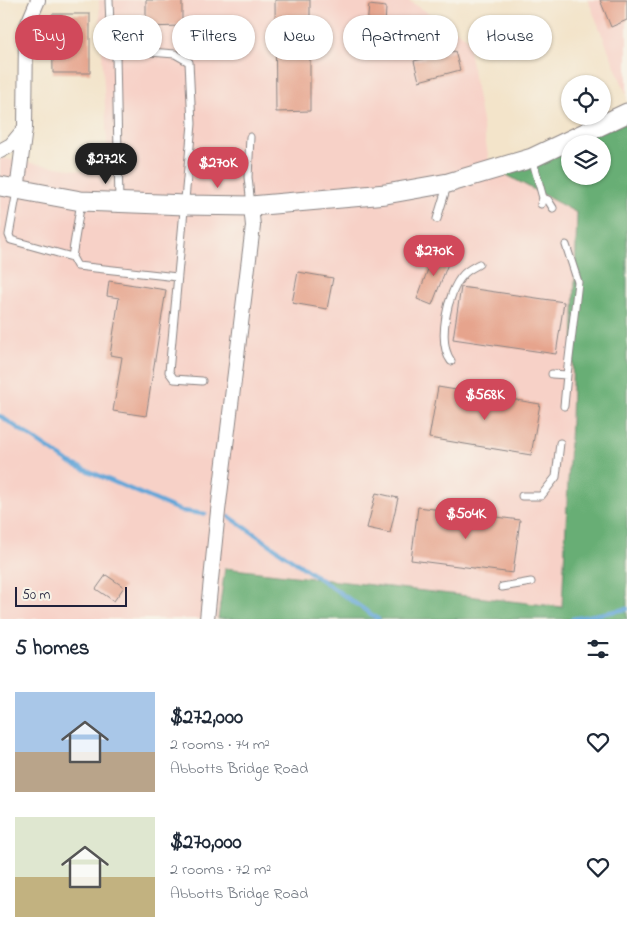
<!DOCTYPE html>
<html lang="en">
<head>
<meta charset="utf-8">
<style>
  :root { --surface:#fff; --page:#f6f6f7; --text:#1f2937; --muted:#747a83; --accent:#d1495b }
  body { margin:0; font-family:"Indie Flower",sans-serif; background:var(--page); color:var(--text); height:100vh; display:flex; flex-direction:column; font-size:19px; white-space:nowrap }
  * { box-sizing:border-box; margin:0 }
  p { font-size:16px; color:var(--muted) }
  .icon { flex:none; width:28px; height:28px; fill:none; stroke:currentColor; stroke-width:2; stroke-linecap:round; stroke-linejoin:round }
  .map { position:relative; height:619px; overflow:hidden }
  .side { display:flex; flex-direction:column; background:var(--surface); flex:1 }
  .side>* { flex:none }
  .banner { position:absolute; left:15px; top:15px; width:598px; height:45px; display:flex; gap:10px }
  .buttons { position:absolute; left:561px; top:75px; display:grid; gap:10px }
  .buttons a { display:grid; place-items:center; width:50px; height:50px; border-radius:50%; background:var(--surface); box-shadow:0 1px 4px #0004; font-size:25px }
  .scale { position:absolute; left:15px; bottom:12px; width:112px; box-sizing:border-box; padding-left:5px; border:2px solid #22223b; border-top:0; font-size:14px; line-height:18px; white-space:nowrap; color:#22223b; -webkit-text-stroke:4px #f7f3e8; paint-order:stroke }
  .price { position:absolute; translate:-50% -42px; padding:0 11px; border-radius:18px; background:var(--accent); color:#fff; font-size:16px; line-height:32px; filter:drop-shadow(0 1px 2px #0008) }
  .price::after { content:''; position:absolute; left:50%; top:30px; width:15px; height:11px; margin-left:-8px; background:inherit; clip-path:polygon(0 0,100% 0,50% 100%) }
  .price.current { background:#222; color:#fff }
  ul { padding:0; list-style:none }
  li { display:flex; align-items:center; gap:15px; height:125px; padding:0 15px }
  li span { display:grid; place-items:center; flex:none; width:140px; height:100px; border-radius:0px; color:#555 }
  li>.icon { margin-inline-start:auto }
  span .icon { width:60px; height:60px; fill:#fffc; stroke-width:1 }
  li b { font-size:21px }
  h2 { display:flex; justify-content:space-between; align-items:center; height:60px; padding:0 15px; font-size:21px }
  .pill { padding:0 18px; border-radius:22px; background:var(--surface); box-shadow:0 1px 4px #0004; font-size:18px; line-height:45px }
  .pill.current { background:var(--accent); color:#fff }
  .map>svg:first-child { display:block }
</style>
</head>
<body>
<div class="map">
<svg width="627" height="619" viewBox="0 0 627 619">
  <rect width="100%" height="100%" fill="#f7f3e8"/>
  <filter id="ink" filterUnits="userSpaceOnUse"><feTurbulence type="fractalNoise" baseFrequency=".02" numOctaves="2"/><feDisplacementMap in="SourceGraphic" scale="10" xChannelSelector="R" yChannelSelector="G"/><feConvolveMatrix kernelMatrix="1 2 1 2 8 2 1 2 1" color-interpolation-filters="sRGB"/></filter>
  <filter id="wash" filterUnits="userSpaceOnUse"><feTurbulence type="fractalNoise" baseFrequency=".0096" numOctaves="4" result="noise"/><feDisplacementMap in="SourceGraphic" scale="20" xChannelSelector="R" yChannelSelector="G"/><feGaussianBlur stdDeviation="1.12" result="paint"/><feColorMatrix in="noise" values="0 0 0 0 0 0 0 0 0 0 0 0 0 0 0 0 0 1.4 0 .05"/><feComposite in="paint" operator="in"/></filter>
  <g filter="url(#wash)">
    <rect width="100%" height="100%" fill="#f3e4ca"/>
    <path fill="#f7d1c7" d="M99 0H408L467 38 490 166 577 213 571 421 562 608 225 568 218 619H0V158L109 175Z
      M588 0H627V95L621 81Z"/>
    <path fill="#68ae74" stroke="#456858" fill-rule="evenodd" d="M627 123V619H218L225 568 562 607 571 421 577 213 490 166ZM570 144H602V176H570Z"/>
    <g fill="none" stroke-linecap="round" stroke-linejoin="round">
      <path stroke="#63a6d8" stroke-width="4.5" d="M0 416 70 463 181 511 205 514
        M230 517 378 619
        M572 619 627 609"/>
    </g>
    <g id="blocks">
      <path fill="#e6a48d" d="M146 0H182V26L146 27Z
        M275 0H310V111L276 112Z
        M600 0H627V20L611 27Z
        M369 5 386 7 385 27 367 26Z
        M52 14H90V73H53Z
        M455 51 460 70 419 81 414 61Z
        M435 250 451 256 432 305 417 299Z
        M298 272 333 278 327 309 292 303Z
        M109 281 166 290 146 416 113 411 122 357 110 355 119 298 107 296Z
        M461 287 564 302 556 354 453 339Z
        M438 387 540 404 531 455 429 438Z
        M376 493 398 498 390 533 367 528Z
        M418 507 520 520 513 573 411 560Z
        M106 575 124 587 114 601 96 589Z"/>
    </g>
  </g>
  <g filter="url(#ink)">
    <use href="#blocks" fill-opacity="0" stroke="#8a8382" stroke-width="1"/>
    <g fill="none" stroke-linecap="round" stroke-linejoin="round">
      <g stroke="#8a8382" stroke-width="9">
        <path id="lane" d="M109 0 110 26 116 55
          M250 137 248 177 251 206
          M532 158 543 198 541 204
          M17 191 9 235 11 240 72 257
          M543 198 548 200 553 208
          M81 202 72 257 77 266 177 277
          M119 202 116 55 125 50 175 54 189 62 192 124 169 372 174 379 202 381
          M437 219 447 186
          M451 361C437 342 447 292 463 275 467 270 474 267 479 264
          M552 374 567 375 578 282 566 245
          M564 406 567 375
          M522 496H541L556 477 560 443
          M502 587 531 582"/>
      </g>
      <g stroke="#8a8382" stroke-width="16">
        <path id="street" d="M0 151 11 145 25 128
          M17 191 25 128 26 28 38 0
          M207 619 218 511 253 226 251 206"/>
      </g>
      <g stroke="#8a8382" stroke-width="21">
        <path id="secondary" d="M0 186 81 201 186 205 251 206 386 194 448 183 532 158 627 113"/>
      </g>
      <use href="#lane" stroke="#fff" stroke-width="7"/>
      <use href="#street" stroke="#fff" stroke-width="14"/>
      <use href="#secondary" stroke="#fff" stroke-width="19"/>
    </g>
  </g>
</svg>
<div class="buttons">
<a><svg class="icon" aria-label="locate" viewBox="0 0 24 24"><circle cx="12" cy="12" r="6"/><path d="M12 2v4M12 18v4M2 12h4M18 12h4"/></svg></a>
<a><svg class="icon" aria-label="layers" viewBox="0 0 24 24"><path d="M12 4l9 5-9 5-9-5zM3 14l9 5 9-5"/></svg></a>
</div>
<div class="scale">50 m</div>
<b class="price current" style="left:106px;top:185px">$272K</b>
<b class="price" style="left:218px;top:189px">$270K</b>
<b class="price" style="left:434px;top:277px">$270K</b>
<b class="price" style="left:485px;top:421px">$568K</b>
<b class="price" style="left:466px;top:540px">$504K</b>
<div class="banner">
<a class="pill current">Buy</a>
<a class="pill">Rent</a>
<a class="pill">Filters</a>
<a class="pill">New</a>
<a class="pill">Apartment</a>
<a class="pill">House</a>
</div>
</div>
<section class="side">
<h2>5 homes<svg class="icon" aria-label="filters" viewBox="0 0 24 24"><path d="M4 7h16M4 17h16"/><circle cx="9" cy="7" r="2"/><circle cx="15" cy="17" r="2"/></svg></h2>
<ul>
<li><span style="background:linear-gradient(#a9c7e8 60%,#b9a48a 0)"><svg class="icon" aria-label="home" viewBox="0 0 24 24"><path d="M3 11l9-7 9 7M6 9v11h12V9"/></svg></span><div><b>$272,000</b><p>2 rooms · 74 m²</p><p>Abbotts Bridge Road</p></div><svg class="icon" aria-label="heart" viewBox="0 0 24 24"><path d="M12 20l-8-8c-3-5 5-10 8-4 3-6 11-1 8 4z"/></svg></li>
<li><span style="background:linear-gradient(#dfe7d0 60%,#c2b280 0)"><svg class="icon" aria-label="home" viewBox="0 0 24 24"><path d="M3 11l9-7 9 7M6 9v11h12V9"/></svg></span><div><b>$270,000</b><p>2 rooms · 72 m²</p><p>Abbotts Bridge Road</p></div><svg class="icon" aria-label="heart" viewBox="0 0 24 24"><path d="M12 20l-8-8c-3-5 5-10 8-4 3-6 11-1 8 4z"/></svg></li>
</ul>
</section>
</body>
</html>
